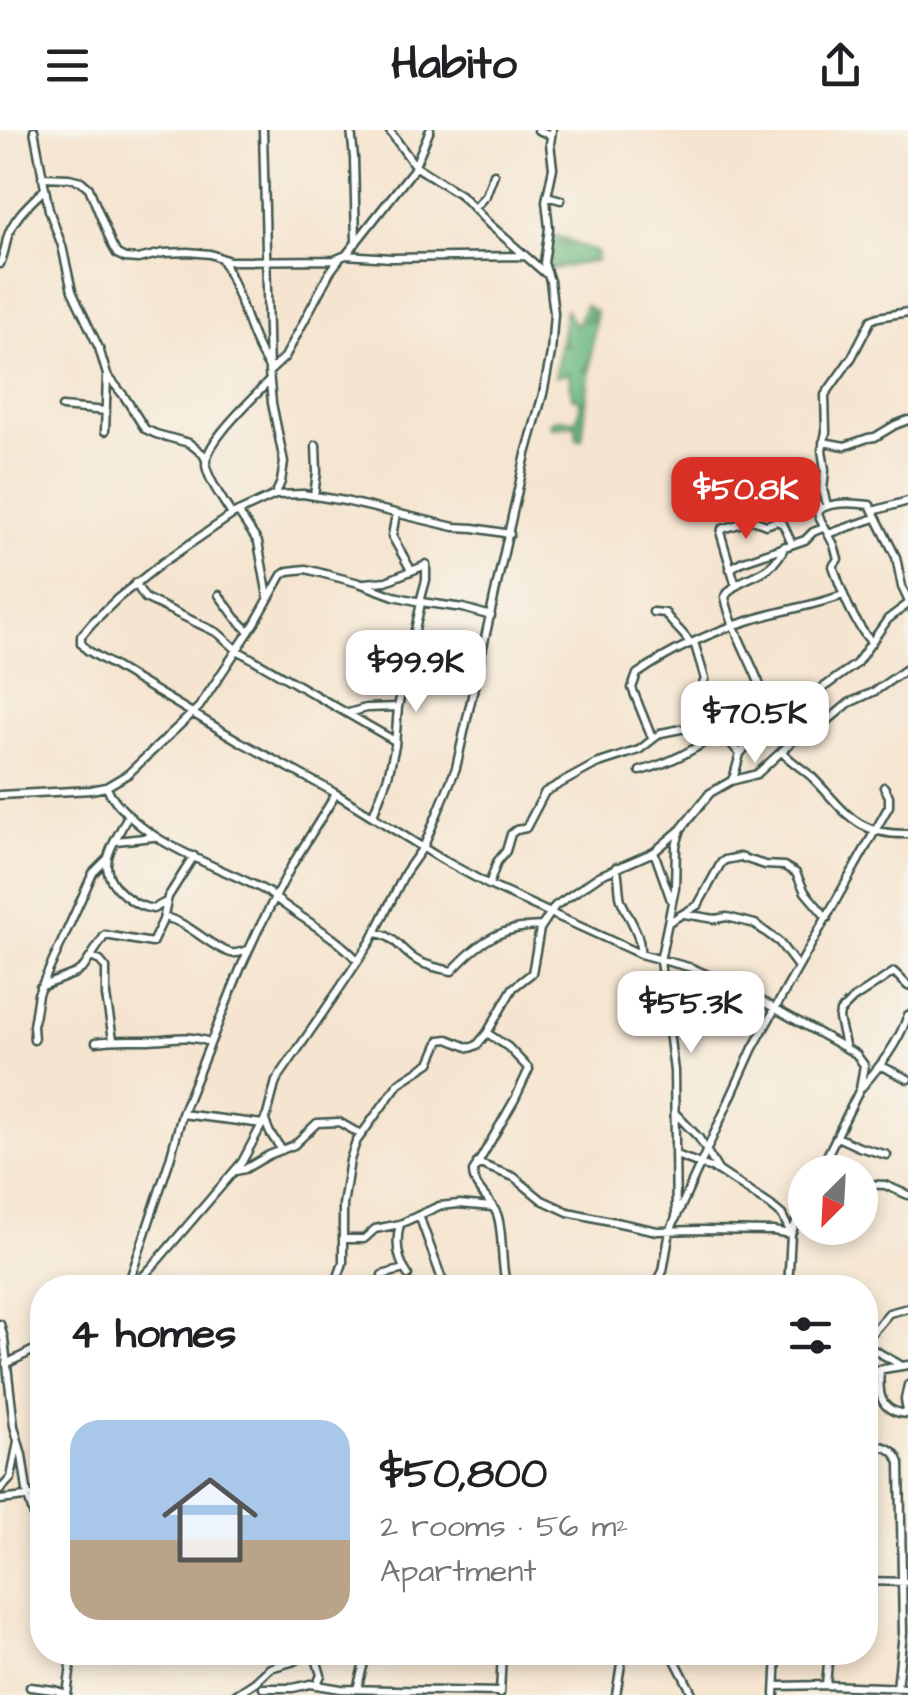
<!DOCTYPE html>
<html lang="en">
<head>
<meta charset="utf-8">
<style>
  :root { --surface:#fff; --page:#f2f2f2; --text:#202124; --muted:#757577; --accent:#d93025 }
  body { margin:0; font-family:"Architects Daughter",sans-serif; background:var(--page); color:var(--text); height:100vh; display:flex; flex-direction:column; font-size:38px; white-space:nowrap }
  * { box-sizing:border-box; margin:0 }
  p { font-size:32px; color:var(--muted) }
  .icon { flex:none; width:55px; height:55px; fill:none; stroke:currentColor; stroke-width:2; stroke-linecap:round; stroke-linejoin:round }
  .map { position:relative; flex:1; overflow:hidden }
  .details { position:absolute; left:30px; top:1145px; width:848px; height:390px; display:flex; flex-direction:column; background:var(--surface); border-radius:40px; box-shadow:0 5px 15px #0003 }
  .details>* { flex:none }
  .needle { width:65px; rotate:204deg }
  .tools { position:absolute; left:788px; top:1025px; display:grid; gap:20px }
  .tools a { display:grid; place-items:center; width:90px; height:90px; border-radius:50%; background:var(--surface); box-shadow:0 5px 15px #0003; font-size:50px }
  .price { position:absolute; translate:-50% -85px; padding:0 22px; border-radius:20px; background:#fff; color:#222; font-size:32px; line-height:65px; filter:drop-shadow(0 2px 5px #0008) }
  .price::after { content:''; position:absolute; left:50%; top:60px; width:30px; height:22px; margin-left:-15px; background:inherit; clip-path:polygon(0 0,100% 0,50% 100%) }
  .price.current { background:var(--accent); color:#fff }
  ul { padding:0; list-style:none }
  li { display:flex; align-items:center; gap:30px; height:250px; padding:0 40px }
  li span { display:grid; place-items:center; flex:none; width:280px; height:200px; border-radius:30px; color:#555 }
  li>.icon { margin-inline-start:auto }
  span .icon { width:120px; height:120px; fill:#fffc; stroke-width:1 }
  li b { font-size:42px }
  h2 { display:flex; justify-content:space-between; align-items:center; height:120px; padding:0 40px; font-size:42px }
  header { display:flex; justify-content:space-between; align-items:center; height:130px; padding:0 40px; background:var(--surface); font-size:45px; font-weight:700 }
  .map>svg:first-child { display:block }
</style>
</head>
<body>
<header><svg class="icon" aria-label="menu" viewBox="0 0 24 24"><path d="M4 6h16M4 12h16M4 18h16"/></svg>Habito<svg class="icon" aria-label="share" viewBox="0 0 24 24"><path d="M12 15V3M7 8l5-5 5 5M5 13v7h14v-7"/></svg></header>
<div class="map">
<svg width="908" height="1565" viewBox="0 0 908 1565">
  <defs>
    <pattern id="forest-firs" width="22" height="20" patternUnits="userSpaceOnUse" patternTransform="scale(2.5)"><rect width="22" height="20" fill="#6eb981"/><path d="M5 1l3.5 6h-7zM16 11l3.5 6h-7z" fill="#5a986a"/></pattern>
  </defs>
  <rect width="100%" height="100%" fill="#f7f3e8"/>
  <filter id="ink" filterUnits="userSpaceOnUse"><feTurbulence type="fractalNoise" baseFrequency=".01" numOctaves="2"/><feDisplacementMap in="SourceGraphic" scale="20" xChannelSelector="R" yChannelSelector="G"/><feConvolveMatrix kernelMatrix="1 2 1 2 8 2 1 2 1" color-interpolation-filters="sRGB"/></filter>
  <filter id="wash" filterUnits="userSpaceOnUse"><feTurbulence type="fractalNoise" baseFrequency=".0048" numOctaves="4" result="noise"/><feDisplacementMap in="SourceGraphic" scale="40" xChannelSelector="R" yChannelSelector="G"/><feGaussianBlur stdDeviation="2.25" result="paint"/><feColorMatrix in="noise" values="0 0 0 0 0 0 0 0 0 0 0 0 0 0 0 0 0 1.4 0 .05"/><feComposite in="paint" operator="in"/></filter>
  <g filter="url(#wash)">
    <rect width="100%" height="100%" fill="#f5e4cf"/>
    <path fill="url(#forest-firs)" stroke="#467b5a" stroke-width="2.5" d="M555 105 597 123 596 131 551 139 546 126Z
      M585 175 596 182 582 309H577L576 295 551 297 550 292 556 289 577 290 581 271 572 267 569 243 555 247 566 180 576 197Z"/>
  </g>
  <g filter="url(#ink)">
    <g fill="none" stroke-linecap="round" stroke-linejoin="round">
      <g stroke="#3f564b" stroke-width="11">
        <path id="street" d="M34 0 49 80 62 116 72 161 99 218 107 245 124 266 145 299 156 304 189 313 203 324 206 330
          M263 0 269 242 272 273 284 332 281 352 275 365 232 385 162 433 118 468 92 493 81 506V513L87 520 239 611 330 660 443 730 489 755 640 824 692 838 742 860 856 924 864 935 860 959 819 1042
          M351 0 354 28 356 113
          M389 0 415 36 461 65 489 94 545 143
          M538 0 551 5
          M42 47 69 48 81 51 89 58 112 115 117 124 125 128 138 129 163 123 188 122 210 124 229 131 334 130 346 125 413 40 430 0
          M547 66 561 70
          M474 78 486 65 494 44
          M346 125 391 128 525 126
          M221 128C241 162 247 203 268 236
          M0 134C4 125 5 118 7 109 12 89 29 74 44 60
          M269 242 285 227 330 142 339 130
          M62 277 106 281
          M105 301 107 247
          M823 312 845 316 868 308 875 307 895 295 908 290
          M275 365 303 364 345 371 454 397 474 398 510 404
          M314 366 317 342 316 315
          M827 375 823 360 825 340 822 320 826 302 825 265 852 227 871 190 878 187 908 182
          M873 381 908 371
          M238 382 258 412 268 467
          M396 384 392 406 411 440
          M232 385C225 373 206 347 206 334 205 312 253 269 268 252
          M746 392 742 365C761 344 808 354 820 378
          M828 404 875 388
          M730 439 741 432 805 410 813 402 825 397
          M135 453 145 468 218 503 237 520 395 611
          M365 453 386 451 426 435
          M736 456 721 405 722 399 753 390 766 395 777 391 783 394 792 414
          M219 465 236 488 249 501
          M420 472 426 450V434
          M653 482 665 483C673 496 685 503 690 514
          M694 512 705 549 701 559
          M871 512C852 490 843 464 833 436L838 429 834 415 819 387 818 381C830 371 855 373 870 375L896 427 902 457 908 470
          M349 583 366 578 398 577
          M770 592C764 547 734 511 725 467 740 442 769 452 785 416
          M721 602 740 624
          M652 608 632 558 637 544C672 520 711 502 751 490 782 480 813 476 843 465
          M782 622C791 632 802 638 812 647 846 681 854 705 908 704
          M640 641C682 630 716 608 747 579
          M731 651 757 644 794 610 831 588 849 573 875 561 908 538
          M106 657C140 715 212 732 268 762 296 787 332 802 357 830
          M0 665 91 660 106 657 128 644 199 577 255 493 282 445 288 441 306 439 359 453 394 466 421 472 463 478 491 486
          M128 685C114 716 91 737 124 765 134 773 141 777 153 779L164 773
          M373 685 388 646 395 616 398 577 421 473
          M116 711 153 707
          M654 722 671 770
          M616 737C620 748 618 759 621 770 628 788 642 804 640 824
          M489 755 497 732 506 721 511 704 516 700 526 698 545 662 596 634 639 620 661 603 701 595 708 609
          M684 784 715 789 727 787 755 794 779 812 798 837
          M164 787C191 793 209 817 231 823 238 824 241 822 247 820
          M669 792 698 775 721 733 725 730 740 727 765 735 784 736 796 743 805 762 827 788
          M375 803C396 805 401 822 418 831 428 836 441 839 452 841 479 812 499 797 541 796
          M91 827 100 831 106 838V866L113 909
          M40 857 76 843 84 837 105 805 152 813 163 790 168 767 194 726
          M487 903 508 917 529 939 515 969 473 1042C474 1060 490 1068 497 1084 504 1103 500 1134 507 1158
          M34 910 33 896 38 864 93 743 107 729
          M96 912C114 909 128 910 145 910 172 910 182 903 210 912
          M845 915 839 889 840 882 853 869 894 842 908 856
          M881 936 908 949
          M861 958C881 935 898 914 908 885
          M675 983 699 1008 718 1040
          M182 984 263 994
          M265 991 270 1003 282 1020
          M837 1007 859 1017 887 1025
          M676 1025 719 1041 770 1075 782 1085 791 1103
          M477 1033 514 1047 542 1070 568 1082 657 1101 699 1100 773 1101 791 1104
          M236 1041 245 1039 269 1025 294 1015 317 993 339 992 360 1004
          M860 1054 885 1055 908 1065
          M419 1085 445 1158
          M676 1088 674 941 660 831 675 758 676 716 681 699 710 663 731 651 734 646 740 624 761 598 796 577 856 534 888 489 908 474
          M400 1094C395 1113 397 1129 408 1145
          M343 1109H364L375 1099 400 1094 439 1076 459 1074 492 1077
          M382 1145 404 1139
          M127 1158 170 1029 183 981 241 837 258 800 292 735 336 664
          M132 1158 152 1137 242 1032 267 985 276 951 340 858 371 811 405 743 424 716 456 638 526 324 543 264 551 223 554 183 550 151 544 133 549 98 546 71 553 38 550 14 552 0
          M334 1158 343 1133V1075L350 1030 356 1012 399 953 430 933 440 910 448 909 470 918 477 915 487 903 513 858 532 843 540 799 555 776 599 746 654 722 680 700
          M654 1158 663 1141 670 1101 753 918 889 676V666L884 657
          M788 1158 791 1104 805 1072
          M0 1194 4 1209 14 1296 22 1325 28 1367 42 1413
          M865 1211 889 1183 908 1178
          M865 1215 899 1234
          M6 1234 42 1216
          M880 1239C878 1264 879 1282 908 1284
          M865 1242 908 1235
          M907 1284 905 1269 908 1255
          M865 1313C881 1316 894 1316 900 1333L903 1503 897 1558
          M0 1360 11 1348 18 1311
          M0 1370 42 1365
          M865 1451 908 1452
          M314 1522 321 1545 317 1554
          M671 1522 693 1565
          M826 1555 829 1522
          M776 1556 826 1555 908 1558
          M30 1557 54 1560 67 1564
          M263 1558H293L310 1554 341 1559 500 1562
          M357 1559 367 1522
          M500 1564 502 1522
          M67 1565 71 1535 70 1522
          M235 1565 255 1552 270 1538 295 1531 311 1522
          M616 1565 623 1522
          M775 1565 777 1522"/>
      </g>
      <use href="#street" stroke="#fff" stroke-width="6"/>
    </g>
  </g>
</svg>
<div class="tools">
<a><svg class="needle" viewBox="-14 -14 28 28"><path d="M0-13l5 13h-10z" fill="#e53935"/><path d="M0 13l5-13h-10z" fill="#757577"/></svg></a>
</div>
<b class="price current" style="left:746px;top:412px">$50.8K</b>
<b class="price" style="left:416px;top:585px">$99.9K</b>
<b class="price" style="left:755px;top:636px">$70.5K</b>
<b class="price" style="left:691px;top:926px">$55.3K</b>
<section class="details">
<h2>4 homes<svg class="icon" aria-label="filters" viewBox="0 0 24 24"><path d="M4 7h16M4 17h16"/><circle cx="9" cy="7" r="2"/><circle cx="15" cy="17" r="2"/></svg></h2>
<ul>
<li><span style="background:linear-gradient(#a9c7e8 60%,#b9a48a 0)"><svg class="icon" aria-label="home" viewBox="0 0 24 24"><path d="M3 11l9-7 9 7M6 9v11h12V9"/></svg></span><div><b>$50,800</b><p>2 rooms · 56 m²</p><p>Apartment</p></div></li>
</ul>
</section>
</div>
</body>
</html>
